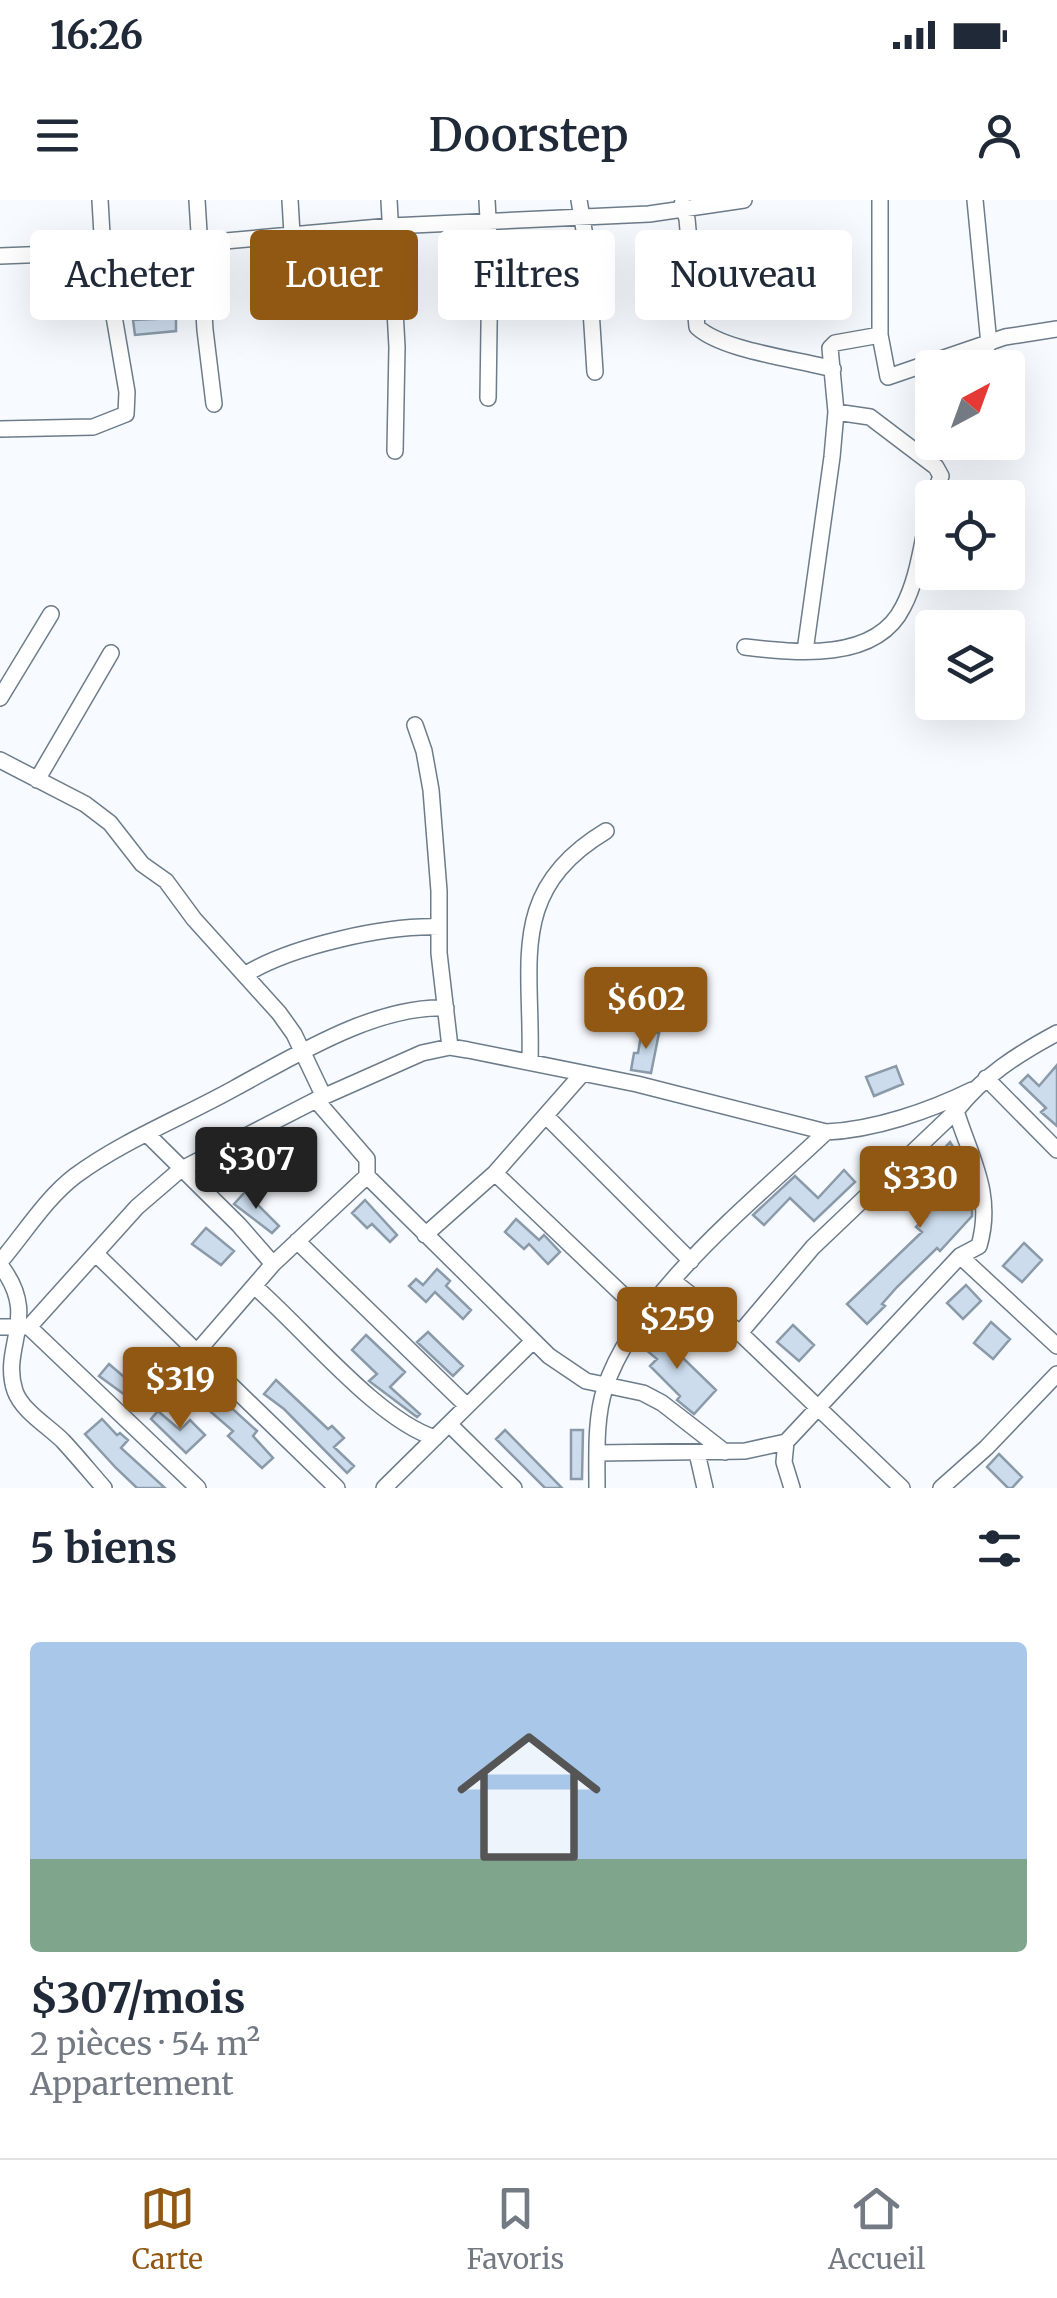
<!DOCTYPE html>
<html lang="fr">
<head>
<meta charset="utf-8">
<style>
  :root { --surface:#fff; --page:#f2f2f3; --text:#1f2937; --muted:#747a83; --line:#e0e1e3; --accent:#915814 }
  body { margin:0; font-family:Merriweather,serif; background:var(--page); color:var(--text); height:100vh; display:flex; flex-direction:column; font-size:38px; white-space:nowrap }
  * { box-sizing:border-box; margin:0 }
  p { font-size:32px; color:var(--muted) }
  .icon { flex:none; width:55px; height:55px; fill:none; stroke:currentColor; stroke-width:2; stroke-linecap:round; stroke-linejoin:round }
  .map { position:relative; height:1288px; overflow:hidden }
  .side { display:flex; flex-direction:column; background:var(--surface); flex:1 }
  .side>* { flex:none }
  .banner { position:absolute; left:30px; top:30px; width:998px; height:90px; display:flex; gap:20px }
  .needle { width:65px; rotate:41deg }
  .controls { position:absolute; left:915px; top:150px; display:grid; gap:20px }
  .controls a { display:grid; place-items:center; width:110px; height:110px; border-radius:10px; background:var(--surface); box-shadow:0 10px 40px #0002; font-size:50px }
  .price { position:absolute; translate:-50% -85px; padding:0 22px; border-radius:10px; background:var(--accent); color:#fff; font-size:32px; line-height:65px; filter:drop-shadow(0 2px 5px #0008) }
  .price::after { content:''; position:absolute; left:50%; top:60px; width:30px; height:22px; margin-left:-15px; background:inherit; clip-path:polygon(0 0,100% 0,50% 100%) }
  .price.on { background:#222; color:#fff }
  ul { padding:0; list-style:none }
  li { display:grid; align-content:center; gap:20px; height:530px; padding:0 30px }
  li+li { border-top:2px solid var(--line) }
  li span { display:grid; place-items:center; height:310px; border-radius:10px; color:#555 }
  li>.icon { margin-inline-start:auto }
  span .icon { width:180px; height:180px; fill:#fffc; stroke-width:1 }
  li b { font-size:42px }
  h2 { display:flex; justify-content:space-between; align-items:center; height:120px; padding:0 30px; font-size:42px }
  .chip { padding:0 35px; border-radius:10px; background:var(--surface); box-shadow:0 10px 40px #0002; font-size:35px; line-height:90px }
  .chip.on { background:var(--accent); color:#fff }
  .status { display:flex; justify-content:space-between; align-items:center; height:70px; padding:0 50px; background:var(--surface); direction:ltr }
  .status svg { height:28px; fill:currentColor }
  header { display:flex; justify-content:space-between; align-items:center; height:130px; padding:0 30px; background:var(--surface); font-size:45px; font-weight:600 }
  .menu { display:flex; justify-content:space-around; align-items:center; height:140px; border-top:2px solid var(--line); background:var(--surface); font-size:28px; color:var(--muted) }
  .menu a { display:grid; justify-items:center; gap:5px }
  .menu .on { color:var(--accent) }
  .map>svg:first-child { display:block }
</style>
</head>
<body>
<div class="status"><b>16:26</b><svg viewBox="0 0 49 12"><path d="M0 12V9h3v3zM5 12V6h3v6zM10 12V3h3v9zM15 12V0h3v12zM26 1h20v11H26zM47 4h2v5h-2z"/></svg></div>
<header><svg class="icon" aria-label="menu" viewBox="0 0 24 24"><path d="M4 6h16M4 12h16M4 18h16"/></svg>Doorstep<svg class="icon" aria-label="person" viewBox="0 0 24 24"><circle cx="12" cy="8" r="4"/><path d="M4 21q1-7 8-7t8 7"/></svg></header>
<div class="map">
<svg width="1057" height="1288" viewBox="0 0 1057 1288">
  <rect width="100%" height="100%" fill="#f7fafe"/>
  <path fill="#ccdcec" stroke="#8a9aa9" stroke-width="2.5" d="M176 118V131L135 135 133 120Z
    M642 830 659 833 651 873 631 870 634 853H638Z
    M1057 865V926L1041 912 1046 908 1020 883 1028 875 1039 886Z
    M896 866 903 884 874 896 866 877Z
    M950 942 961 960 948 973 962 987 956 993 972 1009V1016L940 1051 937 1048 897 1087 882 1104 885 1106 867 1124 847 1104 922 1032 916 1027 927 1016 903 992Z
    M844 970 855 982 814 1021 790 998 764 1025 753 1015 795 976 818 998Z
    M245 992 279 1026 272 1033 234 1004Z
    M365 1000 397 1035 390 1042 372 1024 367 1028 352 1013Z
    M516 1019 539 1040 544 1035 560 1052 548 1064 529 1044 524 1049 505 1032Z
    M206 1028 234 1051 221 1065 192 1044Z
    M1024 1043 1042 1060 1022 1082 1003 1066Z
    M437 1069 450 1081 446 1086 471 1110 463 1119 435 1092 426 1102 409 1086 416 1079 423 1085Z
    M966 1085 981 1101 963 1119 947 1103Z
    M991 1122 1010 1139 993 1159 974 1143Z
    M793 1125 814 1145 799 1161 777 1142Z
    M650 1126 716 1190 694 1214 677 1200 680 1196 650 1166 657 1159 639 1144Z
    M428 1132 463 1166 453 1176 417 1142Z
    M366 1135 405 1172 390 1187 420 1214 417 1217 369 1181 377 1174 352 1150Z
    M172 1154 209 1196 213 1191 257 1231 253 1236 273 1258 262 1268 228 1236 233 1231 196 1199 174 1175 171 1178 159 1167Z
    M109 1164 144 1194 136 1203 99 1176Z
    M276 1180 328 1229 332 1226 344 1238 334 1247 354 1266 347 1273 284 1209 264 1194Z
    M158 1211 180 1230 190 1220 205 1235 186 1253 151 1219Z
    M102 1219 117 1235 120 1233 128 1240 121 1248 165 1288H137L116 1268 85 1234Z
    M505 1230 562 1288H545L496 1239Z
    M571 1230H583L582 1279H571Z
    M999 1254 1022 1277 1012 1288H1008L987 1267Z"/>
  <g fill="none" stroke-linecap="round" stroke-linejoin="round">
    <g stroke="#6d7c8a" stroke-width="18">
      <path id="minor" d="M197 0 205 130 214 204
        M290 0 292 34
        M389 0 397 147 395 251
        M487 0 490 58 488 198
        M579 0 587 48 595 172
        M880 0V135L888 177 1005 137 1057 129
        M975 0 989 144
        M682 4 687 19 697 127C723 151 797 159 833 169
        M0 56 103 52 391 26 649 14 744 0
        M836 212 870 217 936 267 941 276 933 298
        M0 229 93 227 126 214 127 192 103 52 100 0
        M745 447C796 453 876 462 903 407 920 375 922 336 932 301
        M805 451 832 257 836 212 830 148 835 143 880 135
        M0 498 51 414
        M415 525 424 551 431 590 439 691V753L450 847
        M0 560 85 604 110 623 142 664 166 681 194 719 279 813 294 834 324 897
        M37 580 111 453
        M246 774C292 746 386 725 439 727
        M530 862C533 764 506 691 606 631
        M986 878 1057 950
        M316 900 367 959V976L549 1156 586 1181 643 1193 662 1203 725 1252
        M547 917 691 1061
        M147 934 239 1025 273 1064
        M495 973 645 1116
        M425 1035 495 973 582 874
        M297 1041 467 1206
        M96 1054 337 1288
        M960 1056 1057 1146
        M0 1062C24 1034 46 998 75 976 124 940 183 917 235 888 296 855 376 805 446 808
        M0 1065C41 1117 0 1146 15 1191 22 1211 48 1226 63 1241 77 1256 90 1272 104 1288
        M673 1081 740 1133 902 1288
        M254 1086C304 1129 376 1219 435 1238
        M0 1127H29L198 1288
        M29 1127 137 1007 180 970 316 900 422 853 450 847 468 850 637 884 826 932C874 930 929 911 972 890
        M740 1133 813 1047 956 911C983 876 1018 854 1057 833
        M196 1153 273 1064 367 976
        M449 1224 514 1288
        M597 1253 745 1251 786 1242
        M697 1253 705 1288
        M384 1288 532 1142
        M597 1288C597 1256 595 1218 605 1188 637 1092 754 1001 826 932
        M792 1288 784 1262 786 1242 960 1056 979 1046C994 994 971 959 956 911
        M941 1288 986 1248 1057 1174"/>
    </g>
    <use href="#minor" stroke="#fff" stroke-width="15"/>
  </g>
</svg>
<div class="controls">
<a><svg class="needle" viewBox="-14 -14 28 28"><path d="M0-13l5 13h-10z" fill="#e53935"/><path d="M0 13l5-13h-10z" fill="#747a83"/></svg></a>
<a><svg class="icon" aria-label="locate" viewBox="0 0 24 24"><circle cx="12" cy="12" r="6"/><path d="M12 2v4M12 18v4M2 12h4M18 12h4"/></svg></a>
<a><svg class="icon" aria-label="layers" viewBox="0 0 24 24"><path d="M12 4l9 5-9 5-9-5zM3 14l9 5 9-5"/></svg></a>
</div>
<b class="price" style="left:646px;top:852px">$602</b>
<b class="price on" style="left:256px;top:1012px">$307</b>
<b class="price" style="left:920px;top:1031px">$330</b>
<b class="price" style="left:677px;top:1172px">$259</b>
<b class="price" style="left:180px;top:1232px">$319</b>
<div class="banner">
<a class="chip">Acheter</a>
<a class="chip on">Louer</a>
<a class="chip">Filtres</a>
<a class="chip">Nouveau</a>
</div>
</div>
<section class="side">
<h2>5 biens<svg class="icon" aria-label="filters" viewBox="0 0 24 24"><path d="M4 7h16M4 17h16"/><circle cx="9" cy="7" r="2"/><circle cx="15" cy="17" r="2"/></svg></h2>
<ul>
<li><span style="background:linear-gradient(#a9c7e8 70%,#7fa58c 0)"><svg class="icon" aria-label="home" viewBox="0 0 24 24"><path d="M3 11l9-7 9 7M6 9v11h12V9"/></svg></span><div><b>$307/mois</b><p>2 pièces · 54 m²</p><p>Appartement</p></div></li>
</ul>
</section>
<nav class="menu">
<a class="on"><svg class="icon" aria-label="map" viewBox="0 0 24 24"><path d="M3 6l6-2 6 2 6-2v14l-6 2-6-2-6 2zM9 4v14M15 6v14"/></svg>Carte</a>
<a><svg class="icon" aria-label="saved" viewBox="0 0 24 24"><path d="M7 4h10v16l-5-4-5 4z"/></svg>Favoris</a>
<a><svg class="icon" aria-label="home" viewBox="0 0 24 24"><path d="M3 11l9-7 9 7M6 9v11h12V9"/></svg>Accueil</a>
</nav>
</body>
</html>
